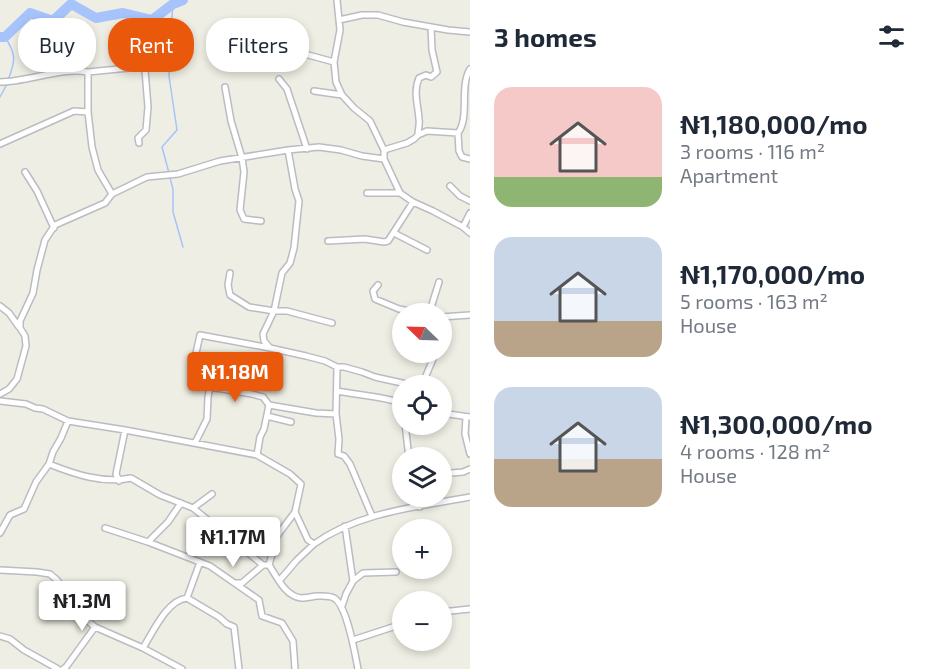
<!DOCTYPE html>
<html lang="en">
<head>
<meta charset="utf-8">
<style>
  :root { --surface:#fff; --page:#f6f6f7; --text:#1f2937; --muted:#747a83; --accent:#ea580c }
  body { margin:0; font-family:"Exo 2",sans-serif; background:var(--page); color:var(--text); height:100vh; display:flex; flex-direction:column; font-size:22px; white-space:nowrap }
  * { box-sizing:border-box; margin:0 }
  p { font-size:20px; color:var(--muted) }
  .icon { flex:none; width:33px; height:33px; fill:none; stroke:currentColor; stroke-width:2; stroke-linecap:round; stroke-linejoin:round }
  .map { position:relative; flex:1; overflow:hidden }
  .drawer { display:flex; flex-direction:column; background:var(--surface); width:462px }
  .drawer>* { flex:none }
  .banner { position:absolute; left:18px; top:18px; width:362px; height:54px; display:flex; gap:12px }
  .needle { width:39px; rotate:293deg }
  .controls { position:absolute; left:392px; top:303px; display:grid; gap:12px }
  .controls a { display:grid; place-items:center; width:60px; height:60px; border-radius:50%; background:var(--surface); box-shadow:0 3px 9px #0003; font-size:30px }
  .price { position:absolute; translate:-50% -51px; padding:0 14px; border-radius:6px; background:#fff; color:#222; font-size:20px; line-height:39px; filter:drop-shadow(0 2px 3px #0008) }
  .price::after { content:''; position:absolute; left:50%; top:36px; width:18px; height:14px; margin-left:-9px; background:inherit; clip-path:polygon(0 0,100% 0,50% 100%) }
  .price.current { background:var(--accent); color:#fff }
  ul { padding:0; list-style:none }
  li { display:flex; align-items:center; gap:18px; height:150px; padding:0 24px }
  li span { display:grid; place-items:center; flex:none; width:168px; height:120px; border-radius:18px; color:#555 }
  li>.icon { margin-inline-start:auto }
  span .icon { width:72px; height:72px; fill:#fffc; stroke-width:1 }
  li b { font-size:26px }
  h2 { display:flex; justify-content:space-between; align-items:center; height:72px; padding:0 24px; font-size:26px }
  .tag { padding:0 21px; border-radius:24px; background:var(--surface); box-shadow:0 3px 9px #0003; font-size:21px; line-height:54px }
  .tag.current { background:var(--accent); color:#fff }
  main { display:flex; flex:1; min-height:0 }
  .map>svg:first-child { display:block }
</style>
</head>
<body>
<main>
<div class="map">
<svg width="470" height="669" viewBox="0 0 470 669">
  <rect width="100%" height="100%" fill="#eeeee4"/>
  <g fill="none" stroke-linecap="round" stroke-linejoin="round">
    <path stroke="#a6c4fb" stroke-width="1.5" d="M5 37C16 54 16 60 8 80
      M0 97 7 84
      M169 173 162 147 177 130 169 76 170 41 173 4
      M170 178 173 189V212L183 247"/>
    <path stroke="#a6c4fb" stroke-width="10" d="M0 37H5L30 13 53 21 71 4 96 18 123 13 152 20 173 4 183 0"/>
    <g stroke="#bbbcc2" stroke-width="8">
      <path id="street" d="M337 0 340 30 334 62 336 82 342 95 354 108 370 121 384 150V159L400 193 413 202 433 211 463 227 470 233
        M339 20 362 15H378L403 22 448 30 470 32
        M252 54 301 53 334 62
        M88 72V112L92 147 98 170 112 194
        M279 79 287 89 307 149
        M0 82C28 82 61 67 88 72L139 67 145 70 148 107 146 130 138 138 139 143
        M225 87 231 121 242 158 244 172 240 210 244 219 261 221
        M314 91 342 95
        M458 133 459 151 462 157 470 159
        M418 135C418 130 420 124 419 119 418 104 413 92 419 78L426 75 431 77 437 72 432 50 431 27
        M0 144 74 111 88 112
        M288 150 295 189 299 201 294 248 290 263 282 273 274 311 263 334 264 341 270 348 306 356 325 361 337 367H344L362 372 375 377 411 385H422L436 352
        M384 150 407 143 414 139 418 135 427 131 458 133C470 117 459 87 470 69
        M25 172 37 191 54 228
        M450 186 460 196 470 201
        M367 193H400
        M463 227 470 213
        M394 233 427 250
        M328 241 365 239 384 242 388 241 413 202
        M230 273 228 285 230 295 249 307 274 311H287L332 323
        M378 285 373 291 375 299 399 309 425 314
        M0 306 9 313 19 327
        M429 314 439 282
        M441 317 470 315
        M210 387 252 394 263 397 269 405 316 413 336 414 337 367
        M337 391C358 395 381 396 402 403
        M0 394 9 389 17 379 26 346 25 336 20 328V321L33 293 37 270 45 240 55 225 105 203 112 194 147 177 178 174 220 161 288 150 319 147 341 150 362 156 384 159
        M0 401 26 404 35 408 43 409 68 421 125 430 257 455 290 474 301 484 295 512 277 536 269 565
        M441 413 470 417
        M336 414 339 439 338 454 344 456 350 464 372 516
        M267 416 291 422
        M466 417 465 434 470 454
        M405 424 409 458
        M195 443 207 419 208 397 210 387 192 384 194 362 200 335 270 348
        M257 455 260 437 264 429 269 405
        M49 464C74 474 103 484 131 478L160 495 193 508 263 565H269C277 577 285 596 301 598 306 598 311 597 316 596 321 596 329 595 334 598 347 605 355 654 358 669
        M441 474 463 472 470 469
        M119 481 116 474 125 430
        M417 496 420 507
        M193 508 212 494
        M295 512 308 540 314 544C359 512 417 507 470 497
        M105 528 148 542 210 566 259 600 262 616 282 623 293 641 295 669
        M0 533 10 515 24 509 36 482 49 464 53 452 61 438 68 421
        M148 542 168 522 181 503
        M0 570 37 572 50 574 57 580 83 617 95 627 143 648 182 669
        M279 581 297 560 314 544
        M353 581 363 573 396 572
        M236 583H242L263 565
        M187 598 219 617 227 624 234 627 239 669
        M342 606 346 594 353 581 345 526
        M441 612 470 609
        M0 636 10 639 24 650 58 669
        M353 640 402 624
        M143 648C153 632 167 600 187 598L200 562
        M63 669 66 667 95 627"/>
    </g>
    <use href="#street" stroke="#fff" stroke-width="5"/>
  </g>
</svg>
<div class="controls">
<a><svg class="needle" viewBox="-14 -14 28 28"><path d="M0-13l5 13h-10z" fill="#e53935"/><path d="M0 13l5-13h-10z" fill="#747a83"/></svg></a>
<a><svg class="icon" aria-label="locate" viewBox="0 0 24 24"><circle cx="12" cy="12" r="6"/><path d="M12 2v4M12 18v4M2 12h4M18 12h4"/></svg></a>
<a><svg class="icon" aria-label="layers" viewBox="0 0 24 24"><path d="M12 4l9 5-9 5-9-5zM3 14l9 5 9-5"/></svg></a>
<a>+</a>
<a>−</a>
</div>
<b class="price current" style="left:235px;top:403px">₦1.18M</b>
<b class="price" style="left:233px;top:568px">₦1.17M</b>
<b class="price" style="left:82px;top:632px">₦1.3M</b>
<div class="banner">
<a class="tag">Buy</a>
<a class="tag current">Rent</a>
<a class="tag">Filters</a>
</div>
</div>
<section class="drawer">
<h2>3 homes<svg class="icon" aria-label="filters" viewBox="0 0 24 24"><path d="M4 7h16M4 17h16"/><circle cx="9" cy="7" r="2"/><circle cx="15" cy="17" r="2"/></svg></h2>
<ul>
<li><span style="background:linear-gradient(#f6c9c9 75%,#8fb573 0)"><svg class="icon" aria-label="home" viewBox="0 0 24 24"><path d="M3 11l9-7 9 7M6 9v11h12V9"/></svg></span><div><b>₦1,180,000/mo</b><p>3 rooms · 116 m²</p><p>Apartment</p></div></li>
<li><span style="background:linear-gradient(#c9d6e8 70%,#b9a48a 0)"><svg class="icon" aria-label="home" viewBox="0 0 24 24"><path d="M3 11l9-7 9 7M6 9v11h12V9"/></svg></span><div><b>₦1,170,000/mo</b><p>5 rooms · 163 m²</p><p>House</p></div></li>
<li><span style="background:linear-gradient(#c9d6e8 60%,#b9a48a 0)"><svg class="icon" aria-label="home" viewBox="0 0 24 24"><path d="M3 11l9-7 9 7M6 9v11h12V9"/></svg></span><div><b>₦1,300,000/mo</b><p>4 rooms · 128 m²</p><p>House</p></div></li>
</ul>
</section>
</main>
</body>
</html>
